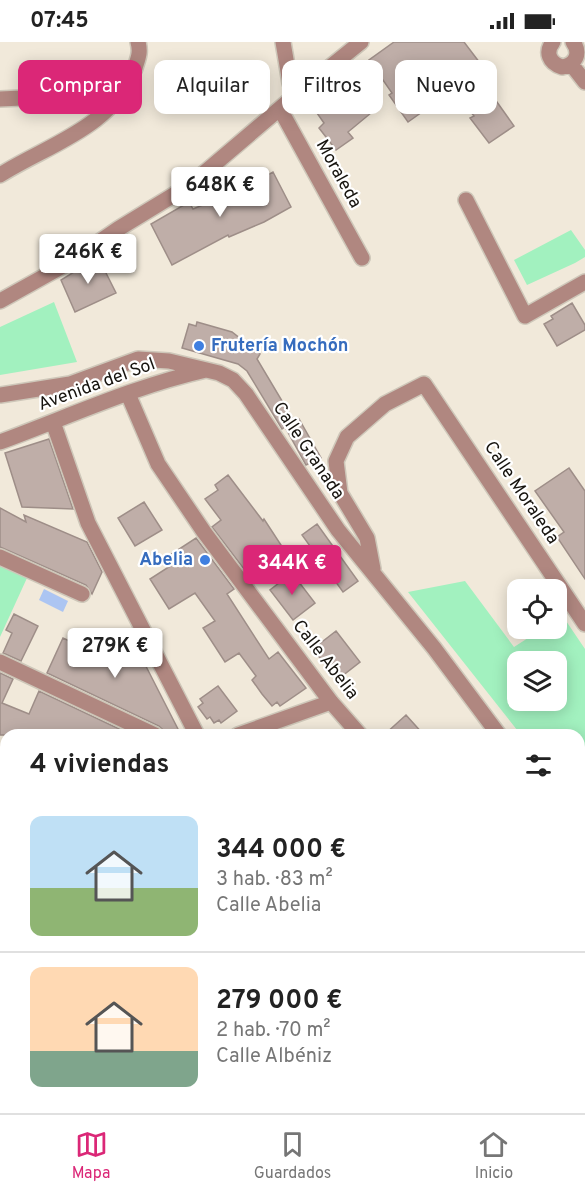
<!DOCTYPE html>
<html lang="es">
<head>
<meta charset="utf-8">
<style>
  :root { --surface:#fff; --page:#f2f2f2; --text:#222; --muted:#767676; --line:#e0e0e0; --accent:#db2777 }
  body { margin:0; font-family:Overpass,sans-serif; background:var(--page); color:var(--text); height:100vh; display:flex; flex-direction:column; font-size:22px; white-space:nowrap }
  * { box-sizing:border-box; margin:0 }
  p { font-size:20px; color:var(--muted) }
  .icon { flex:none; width:33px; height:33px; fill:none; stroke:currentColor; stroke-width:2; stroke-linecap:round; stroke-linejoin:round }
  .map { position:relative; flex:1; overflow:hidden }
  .side { position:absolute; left:0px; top:687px; width:585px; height:384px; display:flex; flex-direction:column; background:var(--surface); border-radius:18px 18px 0 0; box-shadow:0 3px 15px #0003 }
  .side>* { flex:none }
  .hud { position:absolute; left:18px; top:18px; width:549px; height:54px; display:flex; gap:12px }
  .tools { position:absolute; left:507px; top:537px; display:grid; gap:12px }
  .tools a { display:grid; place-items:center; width:60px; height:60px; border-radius:12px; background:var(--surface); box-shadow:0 3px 15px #0003; font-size:30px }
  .price { position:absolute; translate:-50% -51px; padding:0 14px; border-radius:6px; background:#fff; color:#222; font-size:20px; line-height:39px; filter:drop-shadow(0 2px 3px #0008) }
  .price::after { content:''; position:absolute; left:50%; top:36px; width:18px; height:14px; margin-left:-9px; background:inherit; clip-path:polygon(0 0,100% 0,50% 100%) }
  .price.on { background:var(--accent); color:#fff }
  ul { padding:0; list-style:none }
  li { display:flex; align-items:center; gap:18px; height:150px; padding:0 30px }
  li+li { border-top:2px solid var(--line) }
  li span { display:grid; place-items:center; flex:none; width:168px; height:120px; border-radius:12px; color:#555 }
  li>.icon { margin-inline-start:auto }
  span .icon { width:72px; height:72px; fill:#fffc; stroke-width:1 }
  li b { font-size:26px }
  h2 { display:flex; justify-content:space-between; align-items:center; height:72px; padding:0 30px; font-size:26px }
  .chip { padding:0 21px; border-radius:12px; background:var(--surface); box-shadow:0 3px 15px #0003; font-size:21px; line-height:54px }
  .chip.on { background:var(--accent); color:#fff }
  .status { display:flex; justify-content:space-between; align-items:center; height:42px; padding:0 30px; background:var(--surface); direction:ltr }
  .status svg { height:16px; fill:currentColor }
  .dock { display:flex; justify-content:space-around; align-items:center; height:84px; border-top:2px solid var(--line); background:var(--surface); font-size:16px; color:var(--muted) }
  .dock a { display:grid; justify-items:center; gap:3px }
  .dock .on { color:var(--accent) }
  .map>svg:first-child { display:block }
</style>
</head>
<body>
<div class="status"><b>07:45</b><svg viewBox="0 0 49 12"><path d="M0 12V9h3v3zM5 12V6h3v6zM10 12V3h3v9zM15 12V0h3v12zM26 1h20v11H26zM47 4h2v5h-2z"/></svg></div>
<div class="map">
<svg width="585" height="1071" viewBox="0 0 585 1071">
  <rect width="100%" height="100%" fill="#f1e9da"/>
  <path fill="#a2f1bf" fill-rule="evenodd" d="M571 188 585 208V215L575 221 527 243 514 218Z
    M54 260 77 320 0 333V285Z
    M0 523 27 536 0 595Z
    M465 539 514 605 542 587 556 586 557 577 562 573 585 607V781L579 765V693H521L408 550ZM518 620H556V658H518Z"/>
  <path fill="#acc5f2" d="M44 547 68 559 63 570 39 558Z"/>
  <path fill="#bfaea8" stroke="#9e8e88" stroke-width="1.5" d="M394 0H464L489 33 482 39 514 84 489 101 470 76 474 74 453 48 408 80 389 53 392 51 369 18Z
    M346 38 371 71 348 90 353 96 336 108 319 86 324 81 312 64Z
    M273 130 291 165 264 180 229 195 228 193 172 223 151 182 189 160 193 167 244 146Z
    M98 215 116 251 75 270 61 238Z
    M572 261 585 283V288L557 304 544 282 553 277 551 274Z
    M197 280 232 290 260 312 257 317 294 379 289 382 299 377 321 416 306 423 285 385 282 387 247 329 238 322 182 306 189 282 196 284Z
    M49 397 73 467 22 465 5 411Z
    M569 426 585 449V537L557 495 564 490 535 449Z
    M228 433 263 479 264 477 281 503 244 527 212 485 221 478 205 457 218 448 215 443Z
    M144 460 162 488 135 504 118 476Z
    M0 466 26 480 24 473 87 500 102 530 92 552 86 543 0 505Z
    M317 482 358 539 343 550 302 493Z
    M196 496 234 547 227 552 269 617 278 610 306 646 280 664 277 660 272 664 262 652 252 638 256 634 239 611 225 620 203 586 215 579 195 551 169 567 150 537 175 521 170 513Z
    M292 531 315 561 293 578 270 548Z
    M14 572 38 584 21 619 3 611 12 591 6 588Z
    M117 587 130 593 181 693H165L163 688 159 684 47 631 63 596 106 616Z
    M336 589 360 620 337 638 313 607Z
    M0 631 13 637 2 661 29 672 39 649 132 693H0Z
    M218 644 237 669 221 681 219 678 214 681 210 675 207 677 198 665 203 661 200 657Z
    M406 673 424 693H384Z"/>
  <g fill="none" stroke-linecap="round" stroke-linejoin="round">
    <g stroke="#cec7b9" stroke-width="18">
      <path id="minor" d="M283 0 290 41 298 51
        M553 0C545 10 549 21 562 25 576 23 581 11 573 0
        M571 22 585 40
        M0 57 22 56 81 43 102 47
        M280 67 362 216
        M0 133C49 102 112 86 135 26 138 16 141 11 138 0
        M466 158 525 274 585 240
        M0 259 70 220 118 187 190 143 298 51 361 0
        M128 352 158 422 204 490 331 660 360 693
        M0 353 70 342 138 317 169 319 219 331 233 338 246 352 338 488 434 606 499 693
        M53 380 88 481 197 693
        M0 400C68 375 135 344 206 328
        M0 515 82 552
        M373 527 367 496 340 451 336 419 347 395 385 362 424 342 585 582
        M0 620 155 693
        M238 693 331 660
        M0 722 6 725
        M579 800 585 819
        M0 908 6 909
        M118 1065 119 1071
        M197 1065 199 1071
        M295 1065 297 1071
        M375 1065 377 1071"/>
    </g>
    <use href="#minor" stroke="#b08780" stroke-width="15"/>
  </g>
  <g fill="#3f7fe0" stroke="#fff" stroke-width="2">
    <circle cx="199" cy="304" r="6"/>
    <circle cx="205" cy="518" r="6"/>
  </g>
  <g text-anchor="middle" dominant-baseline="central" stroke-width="4.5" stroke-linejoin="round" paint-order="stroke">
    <g font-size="18" fill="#16130e" stroke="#fff">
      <text transform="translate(338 132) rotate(61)">Moraleda</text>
      <text transform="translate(97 343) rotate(-20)">Avenida del Sol</text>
      <text transform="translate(308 409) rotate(56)">Calle Granada</text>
      <text transform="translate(521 451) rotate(56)">Calle Moraleda</text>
      <text transform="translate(325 618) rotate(52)">Calle Abelia</text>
    </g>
    <g font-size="18" font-weight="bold" fill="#366cbe" stroke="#fff" text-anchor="start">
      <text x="211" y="304">Frutería Mochón</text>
      <text x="193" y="518" text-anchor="end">Abelia</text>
    </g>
  </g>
</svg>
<div class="tools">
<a><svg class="icon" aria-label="locate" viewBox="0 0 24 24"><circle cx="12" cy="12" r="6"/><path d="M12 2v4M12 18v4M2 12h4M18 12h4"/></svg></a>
<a><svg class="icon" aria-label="layers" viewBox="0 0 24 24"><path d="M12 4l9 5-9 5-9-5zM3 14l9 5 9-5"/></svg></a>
</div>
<b class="price" style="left:220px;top:176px">648K €</b>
<b class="price" style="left:88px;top:243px">246K €</b>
<b class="price on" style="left:292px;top:554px">344K €</b>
<b class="price" style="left:115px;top:637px">279K €</b>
<div class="hud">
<a class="chip on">Comprar</a>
<a class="chip">Alquilar</a>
<a class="chip">Filtros</a>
<a class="chip">Nuevo</a>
</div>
<section class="side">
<h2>4 viviendas<svg class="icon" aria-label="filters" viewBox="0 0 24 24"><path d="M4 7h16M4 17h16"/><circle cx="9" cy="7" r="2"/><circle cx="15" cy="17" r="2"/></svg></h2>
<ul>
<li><span style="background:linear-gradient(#bfe0f5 60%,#8fb573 0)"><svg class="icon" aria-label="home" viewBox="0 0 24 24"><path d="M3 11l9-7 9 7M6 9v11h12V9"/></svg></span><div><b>344 000 €</b><p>3 hab. · 83 m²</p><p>Calle Abelia</p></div></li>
<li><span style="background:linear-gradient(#ffd9b3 70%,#7fa58c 0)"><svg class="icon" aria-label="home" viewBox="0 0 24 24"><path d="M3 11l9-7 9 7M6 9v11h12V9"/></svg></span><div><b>279 000 €</b><p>2 hab. · 70 m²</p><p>Calle Albéniz</p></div></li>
</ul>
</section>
</div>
<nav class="dock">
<a class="on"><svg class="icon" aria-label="map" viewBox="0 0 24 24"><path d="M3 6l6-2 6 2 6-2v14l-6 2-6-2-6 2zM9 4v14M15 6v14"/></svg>Mapa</a>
<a><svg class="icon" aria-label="saved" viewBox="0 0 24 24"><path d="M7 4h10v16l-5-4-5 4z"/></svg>Guardados</a>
<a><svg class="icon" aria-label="home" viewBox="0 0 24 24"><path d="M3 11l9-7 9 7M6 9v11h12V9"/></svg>Inicio</a>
</nav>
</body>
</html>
